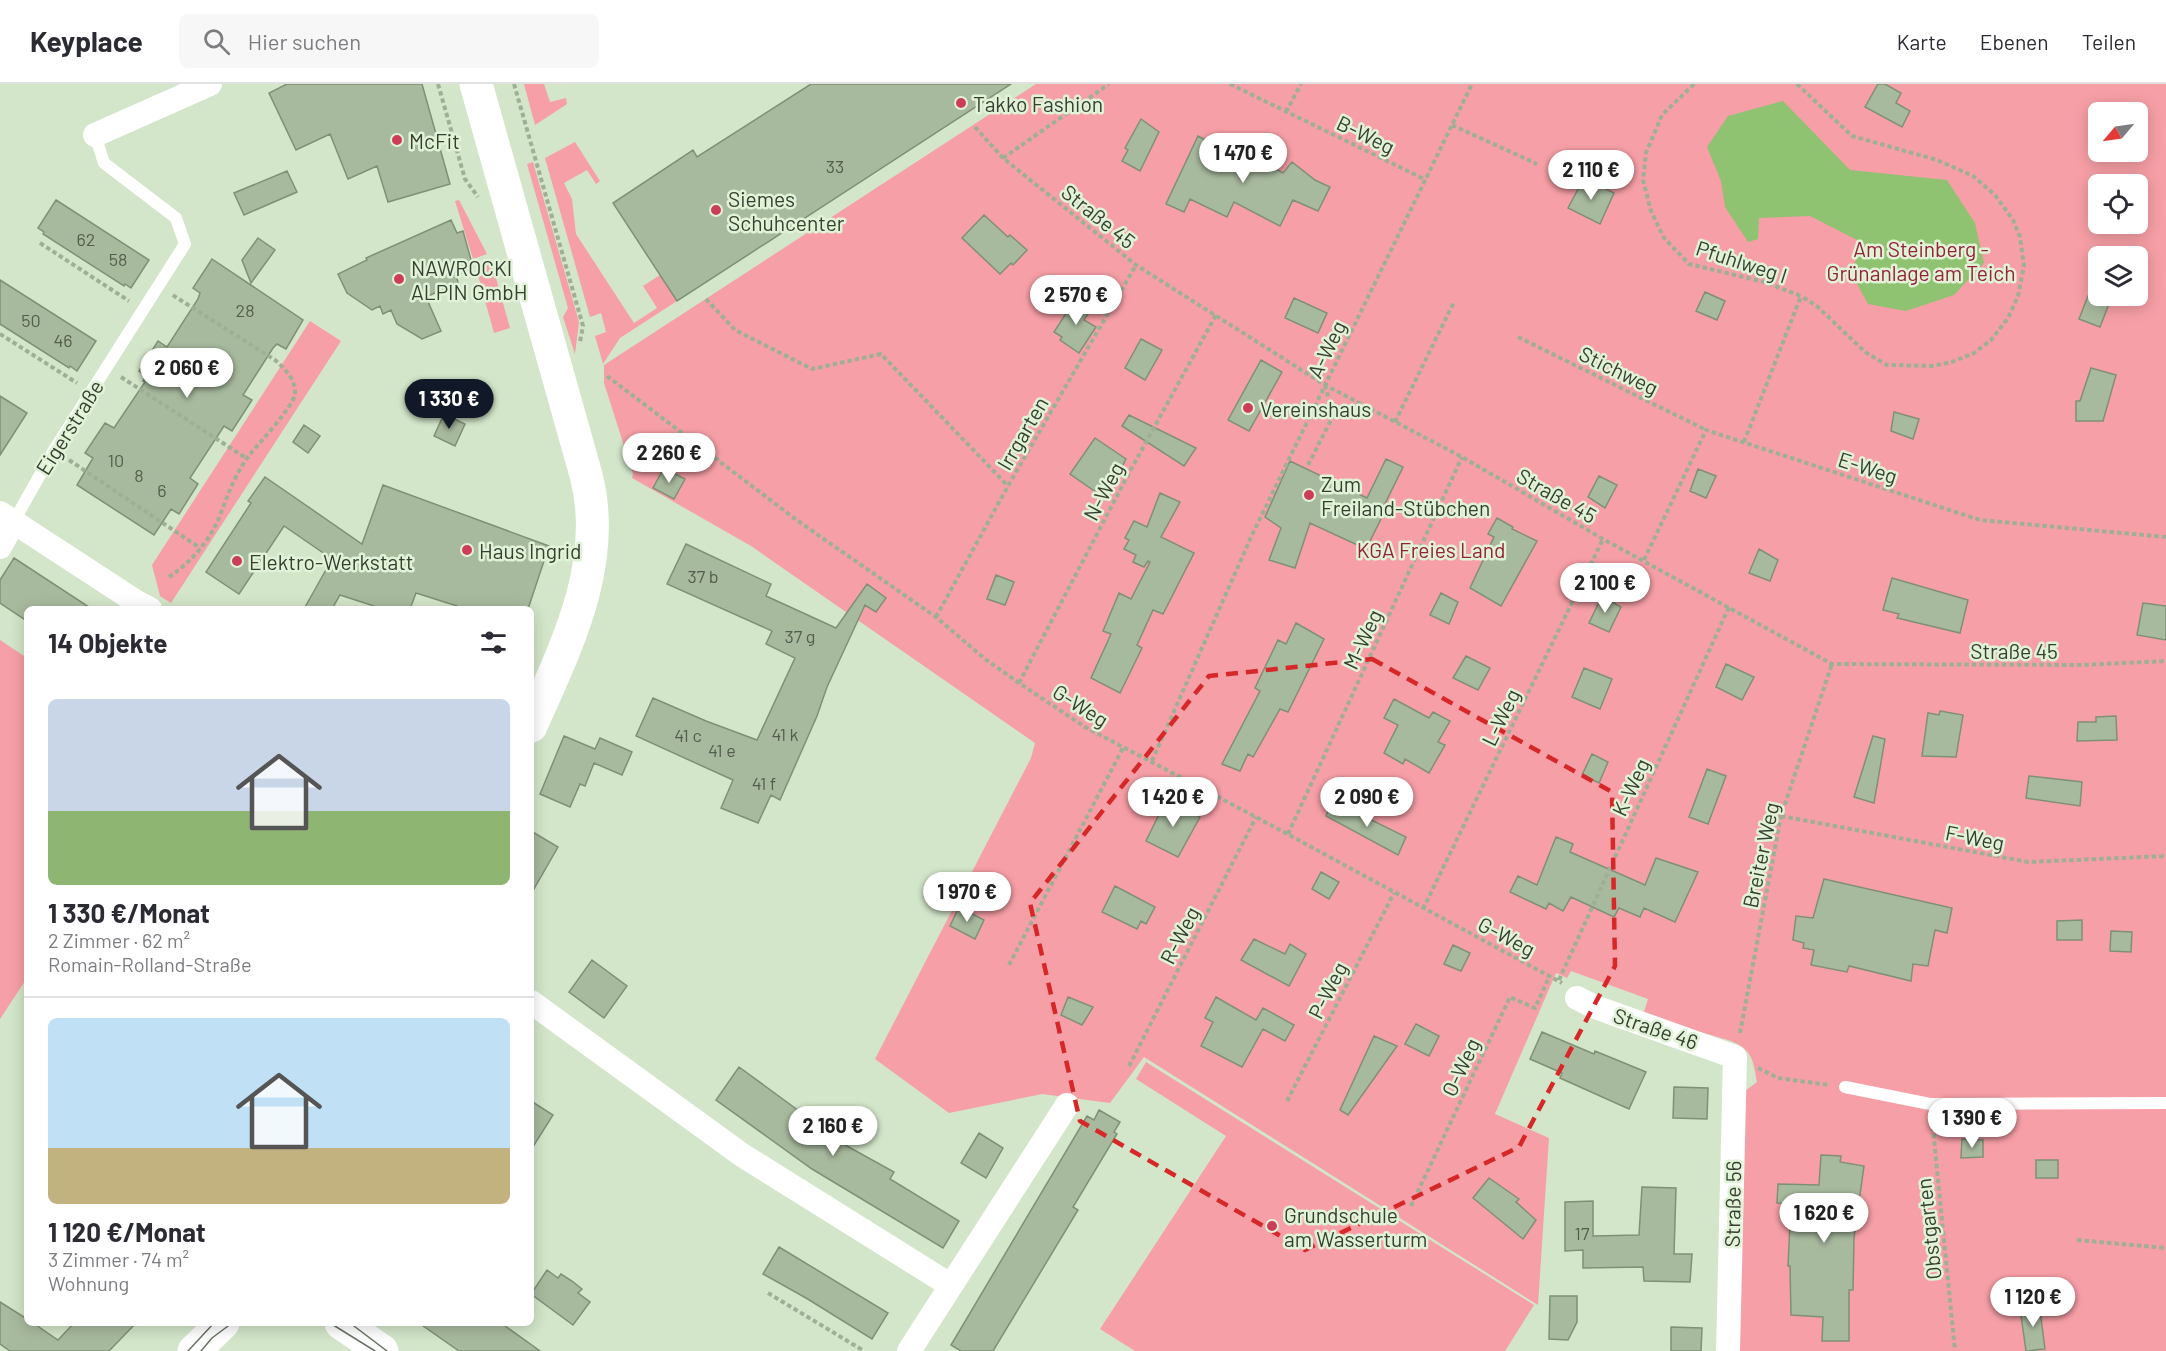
<!DOCTYPE html>
<html lang="de">
<head>
<meta charset="utf-8">
<style>
  :root { --surface:#fff; --page:#f7f7f7; --text:#2b2b33; --muted:#7c7c81; --line:#e1e1e2; --accent:#111827 }
  body { margin:0; font-family:Barlow,sans-serif; background:var(--page); color:var(--text); height:100vh; display:flex; flex-direction:column; font-size:22px; white-space:nowrap }
  * { box-sizing:border-box; margin:0 }
  p { font-size:20px; color:var(--muted) }
  .icon { flex:none; width:33px; height:33px; fill:none; stroke:currentColor; stroke-width:2; stroke-linecap:round; stroke-linejoin:round }
  .map { position:relative; flex:1; overflow:hidden }
  .panel { position:absolute; left:24px; top:522px; width:510px; height:720px; display:flex; flex-direction:column; background:var(--surface); border-radius:9px; box-shadow:0 3px 15px #0003 }
  .panel>* { flex:none }
  .needle { width:39px; rotate:241deg }
  .tools { position:absolute; left:2088px; top:18px; display:grid; gap:12px }
  .tools a { display:grid; place-items:center; width:60px; height:60px; border-radius:9px; background:var(--surface); box-shadow:0 3px 15px #0003; font-size:30px }
  .price { position:absolute; translate:-50% -51px; padding:0 14px; border-radius:21px; background:#fff; color:#222; font-size:20px; line-height:39px; filter:drop-shadow(0 2px 3px #0008) }
  .price::after { content:''; position:absolute; left:50%; top:36px; width:18px; height:14px; margin-left:-9px; background:inherit; clip-path:polygon(0 0,100% 0,50% 100%) }
  .price.selected { background:var(--accent); color:#fff }
  ul { padding:0; list-style:none }
  li { display:grid; align-content:center; gap:12px; height:318px; padding:0 24px }
  li+li { border-top:2px solid var(--line) }
  li span { display:grid; place-items:center; height:186px; border-radius:9px; color:#555 }
  li>.icon { margin-inline-start:auto }
  span .icon { width:108px; height:108px; fill:#fffc; stroke-width:1 }
  li b { font-size:26px }
  h2 { display:flex; justify-content:space-between; align-items:center; height:72px; padding:0 24px; font-size:26px }
  header { display:flex; align-items:center; gap:36px; box-sizing:border-box; height:84px; padding:0 30px; background:var(--surface); border-bottom:2px solid var(--line) }
  header strong { font-size:28px }
  nav { display:flex; gap:33px; margin-inline-start:auto; font-size:21px }
  .search { width:420px; height:54px; background:var(--page); display:flex; align-items:center; gap:15px; box-sizing:border-box; padding:0 21px; border-radius:9px; color:var(--muted); font-size:22px }
  .map>svg:first-child { display:block }
</style>
</head>
<body>
<header>
<strong>Keyplace</strong>
<div class="search"><svg class="icon" aria-label="search" viewBox="0 0 24 24"><circle cx="10" cy="10" r="6"/><path d="M15 15l6 6"/></svg>Hier suchen</div>
<nav><a>Karte</a><a>Ebenen</a><a>Teilen</a></nav>
</header>
<div class="map">
<svg width="2166" height="1267" viewBox="0 0 2166 1267">
  <rect width="100%" height="100%" fill="#d3e6c9"/>
  <path fill="#f79fa6" fill-rule="evenodd" d="M524 0H544L550 18 566 14 567 20 535 41Z
    M1036 0H2166V1267H1737L1745 1007 1757 998C1753 977 1753 966 1731 957L1643 931 1648 915 1571 887 1567 894 1556 889 1495 1030 1549 1054 1538 1221 1144 973 1110 1019 1042 1010 949 1029 875 975 1031 674 1035 659 751 462 632 394 633 390 604 299V281ZM2098 28H2138V68H2098ZM2098 100H2138V140H2098ZM2098 172H2138V212H2098Z
    M575 58 600 97 596 100 587 86 564 99 572 115 576 150 634 239 657 224 643 202 660 191 677 217 620 254 603 280 595 252 606 248 601 229 590 233 545 74Z
    M533 78 579 238 575 270 563 233 568 224 527 80Z
    M459 116 487 170 473 175 455 117Z
    M492 180 510 244 494 249 476 184Z
    M310 237 341 257 171 519 160 512 152 481Z
    M0 556 27 574V894L0 935Z
    M1146 978 1534 1221 1505 1267H1135L1100 1245 1226 1052 1136 995Z"/>
  <path fill="#8fc271" d="M1783 17 1850 86 1947 96 1975 139 1984 179 1954 211 1906 227 1868 220 1850 187 1865 160 1810 132 1759 134 1758 155 1748 158 1725 123 1721 97 1707 63 1728 32Z"/>
  <path fill="#a8ba9e" stroke="#7f9075" stroke-width="1.5" d="M287 0H422L450 100 388 118 377 82 348 95 330 50 296 66 269 9Z
    M811 0H1011L677 217 613 119 693 66 697 73Z
    M1878 0H1885L1901 9 1896 19 1910 27 1902 43 1865 23Z
    M1141 35 1159 48 1140 87 1122 77 1128 66 1125 64Z
    M1198 52 1241 75 1246 67 1283 89 1292 78 1315 96 1330 103 1318 127 1293 116 1280 142 1234 118 1227 133 1190 115 1184 128 1166 120Z
    M287 87 297 108 244 131 234 109Z
    M1584 94 1614 109 1600 140 1568 124Z
    M56 116 149 176 131 204 125 200 124 202 43 150 44 148 38 144Z
    M984 131 1008 153 1010 151 1027 166 1013 181 1011 179 1000 190 962 154Z
    M451 136 457 149 463 147 473 183 456 192 458 198 426 213 441 247 422 255 397 240 391 226 383 230 380 222 372 226 347 209 338 190 367 176 366 174Z
    M258 154 275 166 251 199 242 176Z
    M212 175 303 236 286 265 277 260 273 264 243 311 252 316 232 347 224 342 190 394 198 400 179 430 171 425 154 451 77 401 93 374 85 369 105 339 114 344 145 298 143 297 146 292 139 287 158 257 167 263 198 215 200 209 193 204Z
    M0 196 96 257 77 287 70 282 69 284 0 240Z
    M1705 208 1725 217 1717 236 1696 227Z
    M2088 212H2112L2100 243 2079 235Z
    M1076 214 1092 224 1084 236 1096 243 1079 269 1060 256 1062 253 1054 248Z
    M1294 214 1327 229 1318 249 1285 234Z
    M1141 255 1162 266 1145 296 1125 284Z
    M1261 276 1282 288 1249 347 1228 336Z
    M2091 284 2116 291 2103 337H2076V317H2080Z
    M0 312 27 329 0 371Z
    M1894 328 1919 335 1913 355 1891 347Z
    M444 330 465 340 455 362 434 352Z
    M1129 331 1196 364 1184 382 1122 342Z
    M304 341 320 352 308 369 293 358Z
    M1095 354 1126 375 1106 415 1070 390Z
    M1386 375 1403 383 1379 432 1382 433 1366 465 1310 439 1295 484 1269 476 1281 444 1265 433 1290 377 1367 414Z
    M664 384 685 395 674 415 653 404Z
    M1698 385 1716 392 1706 414 1690 407Z
    M1599 392 1617 401 1605 424 1588 413Z
    M265 393 362 460 383 401 549 462 528 525H456L457 522 416 509 410 525H383L340 511 332 525H304L332 475 284 442 239 510 206 488 251 419 248 417Z
    M1160 409 1180 418 1161 453 1194 469 1163 530 1153 526 1137 561 1142 564 1120 609 1091 594 1111 550 1103 547 1119 509 1131 515 1150 478 1148 477 1144 483 1133 478 1136 471 1124 465 1129 456 1125 454 1134 437 1147 443Z
    M1497 434 1513 443 1512 445 1537 457 1501 522 1470 504 1494 453 1488 450Z
    M686 460 771 500 766 512 836 544 867 500 886 514 876 528 865 521 827 603 817 632 780 716 771 711 758 739 721 724 733 696 636 652 653 614 706 637 757 656 795 574 766 560 772 547 667 500Z
    M1759 465 1778 476 1770 497 1749 489Z
    M14 474 92 525H27V537L0 519V496Z
    M996 491 1014 498 1005 521 987 515Z
    M1892 494 1968 516 1960 549 1897 534 1899 530 1883 526Z
    M1441 509 1458 518 1449 540 1430 531Z
    M1602 512 1621 523 1609 548 1589 539Z
    M2143 519 2166 522V556L2137 551Z
    M1296 539 1324 555 1288 628 1280 625 1253 673 1248 670 1240 687 1222 680 1260 607 1255 604 1278 556 1286 560Z
    M1466 572 1490 584 1478 606 1453 594Z
    M1726 580 1754 593 1742 616 1716 603Z
    M1584 584 1612 595 1600 625 1572 613Z
    M1394 615 1429 634 1433 628 1450 637 1438 658 1445 661 1429 689 1405 675 1403 680 1384 669 1398 641 1384 634Z
    M1940 627 1963 631 1956 673 1922 672 1928 629 1939 631Z
    M2116 632 2117 656 2077 657 2078 638H2096V633Z
    M564 652 595 665 600 654 632 668 622 691 594 679 585 702 580 700 570 723 540 710Z
    M1873 652 1885 655 1874 719 1854 713Z
    M1592 670 1608 678 1599 699 1582 691Z
    M1707 685 1726 692 1708 740 1689 733Z
    M2029 692 2082 698 2080 722 2026 714Z
    M1167 714 1200 733 1178 773 1146 757Z
    M1333 717 1406 753 1398 771 1326 732Z
    M531 747 558 763 531 810Z
    M1556 753 1573 760 1570 768 1645 801 1656 774 1698 788 1675 838 1644 824 1640 833 1619 824 1614 833 1571 813 1563 827 1549 819 1546 825 1510 808 1518 792 1537 801Z
    M1321 788 1339 798 1329 815 1312 805Z
    M1824 795 1952 824 1947 849 1935 846 1928 882 1913 880 1911 897 1849 882 1847 888 1811 881 1814 866 1803 864 1804 859 1793 856 1796 832 1813 834Z
    M1115 802 1155 823 1146 840 1141 837 1137 845 1102 828Z
    M959 823 984 836 975 855 950 842Z
    M2082 836V856H2057V837Z
    M2111 847 2132 848 2131 868 2110 867Z
    M1254 855 1285 870 1290 860 1306 870 1289 902 1241 876Z
    M1453 861 1470 869 1461 887 1444 880Z
    M592 876 627 902 604 934 569 908Z
    M1068 913 1093 923 1082 941 1061 931Z
    M1216 913 1256 936 1263 924 1294 941 1285 957 1263 945 1242 983 1201 962 1213 938 1205 934Z
    M1416 940 1439 952 1429 972 1405 960Z
    M1542 948 1594 970 1595 967 1646 988 1629 1025 1560 994 1562 989 1530 975Z
    M1374 952 1397 962 1348 1031 1340 1026Z
    M739 983 847 1062 894 1088 890 1095 959 1137 943 1164 812 1085 716 1016Z
    M1674 1003 1708 1004 1707 1035 1673 1034Z
    M531 1017 553 1031 531 1066Z
    M1099 1026 1120 1038 1114 1048 1117 1050 1073 1123 1078 1126 993 1267H961L951 1261 1087 1032 1094 1036Z
    M979 1049 1003 1064 986 1094 961 1079Z
    M1962 1055 1983 1056V1073L1961 1074Z
    M1821 1071 1841 1072 1840 1078 1864 1082 1854 1154 1853 1206H1849V1257H1822L1823 1233 1791 1231 1790 1182H1788L1791 1120 1777 1119 1778 1100 1819 1101Z
    M2036 1076H2058V1094H2036Z
    M1489 1094 1519 1115 1516 1118 1536 1136 1523 1155 1473 1114Z
    M1642 1103 1676 1104 1674 1170H1692L1690 1198 1644 1197 1643 1183 1583 1184V1166L1565 1167V1118L1593 1117V1152L1639 1151Z
    M779 1163 888 1229 872 1255 806 1214 763 1190Z
    M547 1186 558 1194 561 1190 572 1197 582 1205 578 1209 590 1218 573 1241 531 1210Z
    M1550 1212H1577V1238L1568 1256 1549 1255Z
    M0 1218 27 1235V1239H33L58 1256 74 1239H136L109 1267H10L0 1260Z
    M2039 1219 2045 1265 2026 1267 2020 1224Z
    M419 1239H501L540 1267H459Z
    M1671 1243 1702 1244 1701 1267H1671Z"/>
  <g fill="none" stroke-linecap="round" stroke-linejoin="round">
    <path stroke="#9faf97" stroke-width="4" stroke-dasharray="4.5 3" stroke-linecap="butt" d="M438 0 465 95 478 113
      M514 0 583 242 580 258
      M1230 0 1426 96
      M1694 0 1662 31 1646 69 1643 96 1651 127 1664 154 1689 180 1764 198 1801 212 1744 358
      M1797 0 1852 52 1937 76 1973 92 1995 111 2013 136 2020 153 2024 182 2018 212 2008 234 1991 256 1974 269 1952 278 1932 282 1887 281 1865 268 1818 223 1801 212
      M1286 28 1301 0
      M1452 41 1537 80
      M975 43 1003 74 1136 181 1325 301 1462 373 1603 455 1832 580 2081 581 2166 577
      M1003 74 1109 0
      M40 159 129 217
      M706 215 735 246 812 285 881 270 1008 402
      M0 250 77 299
      M1518 253 1706 346
      M607 292 798 437 936 533 985 575 1019 599 1085 643 1256 733 1562 899
      M121 293 246 374
      M1325 301 1333 332
      M1395 338 1454 218
      M69 376 200 464
      M1308 381 1333 332 1358 319
      M1644 476 1706 346 1980 436 2166 453
      M169 493C190 479 209 458 219 434 228 411 235 389 251 369 261 357 293 323 295 310 296 295 284 284 275 276L171 210
      M936 533 1008 402 1136 181
      M1019 599 1129 389 1216 231
      M1152 677 1252 451 1472 0
      M1781 732 2028 778 2166 772
      M1288 750 1462 373
      M1423 825 1603 455
      M1009 881 1123 664
      M1559 896 1729 523
      M1740 949 1781 732 1832 580
      M1129 982 1256 733
      M1758 984 1778 994 1829 1001
      M1287 1017 1394 809
      M1932 1035 1955 1267
      M1411 1122 1510 913 1535 924 1550 891
      M2077 1156 2166 1164
      M768 1209 864 1267"/>
    <path stroke="#fff" stroke-width="12" d="M14 437 54 366 185 160 176 134 104 79 95 51
      M1845 1003 1930 1020 2166 1019"/>
    <path stroke="#fff" stroke-width="24" d="M95 51 210 0
      M0 429 135 517 150 525
      M0 463 14 437
      M1577 914 1595 923 1735 973 1728 1267
      M531 918 742 1071 950 1201
      M909 1267 1067 1021"/>
    <path stroke="#fff" stroke-width="33" d="M476 0 586 391C609 479 566 563 531 642
      M341 1239 382 1267
      M194 1267 223 1239"/>
    <path stroke="#677261" stroke-width="1.5" d="M330 1239 375 1267
      M350 1239 387 1267
      M188 1267 214 1239
      M201 1267 212 1254 232 1239"/>
  </g>
  <path fill="none" stroke="#d62828" stroke-width="4.5" stroke-dasharray="12 8" stroke-linejoin="round" d="M1372 575 1612 708 1615 882 1519 1063 1305 1166 1080 1037 1030 819 1209 592Z"/>
  <g fill="#ce3d58" stroke="#e0f3d6" stroke-width="2">
    <circle cx="961" cy="19" r="6"/>
    <circle cx="397" cy="56" r="6"/>
    <circle cx="716" cy="126" r="6"/>
    <circle cx="399" cy="195" r="6"/>
    <circle cx="1248" cy="324" r="6"/>
    <circle cx="1309" cy="411" r="6"/>
    <circle cx="467" cy="466" r="6"/>
    <circle cx="237" cy="477" r="6"/>
    <circle cx="1272" cy="1142" r="6"/>
  </g>
  <g text-anchor="middle" dominant-baseline="central" stroke-width="5" stroke-linejoin="round" paint-order="stroke">
    <g font-size="18" fill="#535e4e">
      <text x="835" y="82">33</text>
      <text x="86" y="155">62</text>
      <text x="118" y="175">58</text>
      <text x="245" y="226">28</text>
      <text x="31" y="236">50</text>
      <text x="63" y="256">46</text>
      <text x="116" y="376">10</text>
      <text x="139" y="391">8</text>
      <text x="162" y="406">6</text>
      <text x="703" y="492">37 b</text>
      <text x="800" y="552">37 g</text>
      <text x="785" y="650">41 k</text>
      <text x="688" y="651">41 c</text>
      <text x="722" y="666">41 e</text>
      <text x="764" y="699">41 f</text>
      <text x="1582" y="1149">17</text>
    </g>
    <g font-size="21" fill="#373f33" stroke="#e0f3d6" text-anchor="start">
      <text x="973" y="19">Takko Fashion</text>
      <text x="409" y="56">McFit</text>
      <text x="728" y="114">Siemes<tspan x="728" dy="24">Schuhcenter</tspan></text>
      <text x="411" y="183">NAWROCKI<tspan x="411" dy="24">ALPIN GmbH</tspan></text>
      <text x="1260" y="324">Vereinshaus</text>
      <text x="1321" y="399">Zum<tspan x="1321" dy="24">Freiland-Stübchen</tspan></text>
      <text x="479" y="466">Haus Ingrid</text>
      <text x="249" y="477">Elektro-Werkstatt</text>
      <text x="1284" y="1130">Grundschule<tspan x="1284" dy="24">am Wasserturm</tspan></text>
    </g>
    <g font-size="21" fill="#373f33" stroke="#e0f3d6">
      <text transform="translate(1366 50) rotate(26)">B-Weg</text>
      <text transform="translate(1099 132) rotate(39)">Straße 45</text>
      <text transform="translate(1742 177) rotate(18)">Pfuhlweg I</text>
      <text transform="translate(1326 265) rotate(-64)">A-Weg</text>
      <text transform="translate(1619 286) rotate(26)">Stichweg</text>
      <text transform="translate(69 343) rotate(-58)">Eigerstraße</text>
      <text transform="translate(1022 349) rotate(-60)">Irrgarten</text>
      <text transform="translate(1868 383) rotate(18)">E-Weg</text>
      <text transform="translate(1103 407) rotate(-62)">N-Weg</text>
      <text transform="translate(1557 411) rotate(30)">Straße 45</text>
      <text transform="translate(1362 555) rotate(-65)">M-Weg</text>
      <text x="2014" y="566">Straße 45</text>
      <text transform="translate(1081 621) rotate(32)">G-Weg</text>
      <text transform="translate(1500 633) rotate(-64)">L-Weg</text>
      <text transform="translate(1630 703) rotate(-65)">K-Weg</text>
      <text transform="translate(1975 753) rotate(11)">F-Weg</text>
      <text transform="translate(1760 771) rotate(-78)">Breiter Weg</text>
      <text transform="translate(1179 851) rotate(-63)">R-Weg</text>
      <text transform="translate(1507 852) rotate(28)">G-Weg</text>
      <text transform="translate(1327 906) rotate(-63)">P-Weg</text>
      <text transform="translate(1656 944) rotate(19)">Straße 46</text>
      <text transform="translate(1460 983) rotate(-65)">O-Weg</text>
      <text transform="translate(1732 1120) rotate(-89)">Straße 56</text>
      <text transform="translate(1928 1145) rotate(-96)">Obstgarten</text>
    </g>
    <g font-size="21" fill="#96213a" stroke="#e0f3d6">
      <text x="1921" y="164">Am Steinberg -<tspan x="1921" dy="24">Grünanlage am Teich</tspan></text>
      <text x="1431" y="465">KGA Freies Land</text>
    </g>
  </g>
</svg>
<div class="tools">
<a><svg class="needle" viewBox="-14 -14 28 28"><path d="M0-13l5 13h-10z" fill="#e53935"/><path d="M0 13l5-13h-10z" fill="#7c7c81"/></svg></a>
<a><svg class="icon" aria-label="locate" viewBox="0 0 24 24"><circle cx="12" cy="12" r="6"/><path d="M12 2v4M12 18v4M2 12h4M18 12h4"/></svg></a>
<a><svg class="icon" aria-label="layers" viewBox="0 0 24 24"><path d="M12 4l9 5-9 5-9-5zM3 14l9 5 9-5"/></svg></a>
</div>
<b class="price" style="left:1243px;top:100px">1 470 €</b>
<b class="price" style="left:1591px;top:117px">2 110 €</b>
<b class="price" style="left:1076px;top:242px">2 570 €</b>
<b class="price" style="left:187px;top:315px">2 060 €</b>
<b class="price selected" style="left:449px;top:346px">1 330 €</b>
<b class="price" style="left:669px;top:400px">2 260 €</b>
<b class="price" style="left:1605px;top:530px">2 100 €</b>
<b class="price" style="left:1173px;top:744px">1 420 €</b>
<b class="price" style="left:1367px;top:744px">2 090 €</b>
<b class="price" style="left:967px;top:839px">1 970 €</b>
<b class="price" style="left:1972px;top:1065px">1 390 €</b>
<b class="price" style="left:833px;top:1073px">2 160 €</b>
<b class="price" style="left:1824px;top:1160px">1 620 €</b>
<b class="price" style="left:2033px;top:1244px">1 120 €</b>
<section class="panel">
<h2>14 Objekte<svg class="icon" aria-label="filters" viewBox="0 0 24 24"><path d="M4 7h16M4 17h16"/><circle cx="9" cy="7" r="2"/><circle cx="15" cy="17" r="2"/></svg></h2>
<ul>
<li><span style="background:linear-gradient(#c9d6e8 60%,#8fb573 0)"><svg class="icon" aria-label="home" viewBox="0 0 24 24"><path d="M3 11l9-7 9 7M6 9v11h12V9"/></svg></span><div><b>1 330 €/Monat</b><p>2 Zimmer · 62 m²</p><p>Romain-Rolland-Straße</p></div></li>
<li><span style="background:linear-gradient(#bfe0f5 70%,#c2b280 0)"><svg class="icon" aria-label="home" viewBox="0 0 24 24"><path d="M3 11l9-7 9 7M6 9v11h12V9"/></svg></span><div><b>1 120 €/Monat</b><p>3 Zimmer · 74 m²</p><p>Wohnung</p></div></li>
</ul>
</section>
</div>
</body>
</html>
